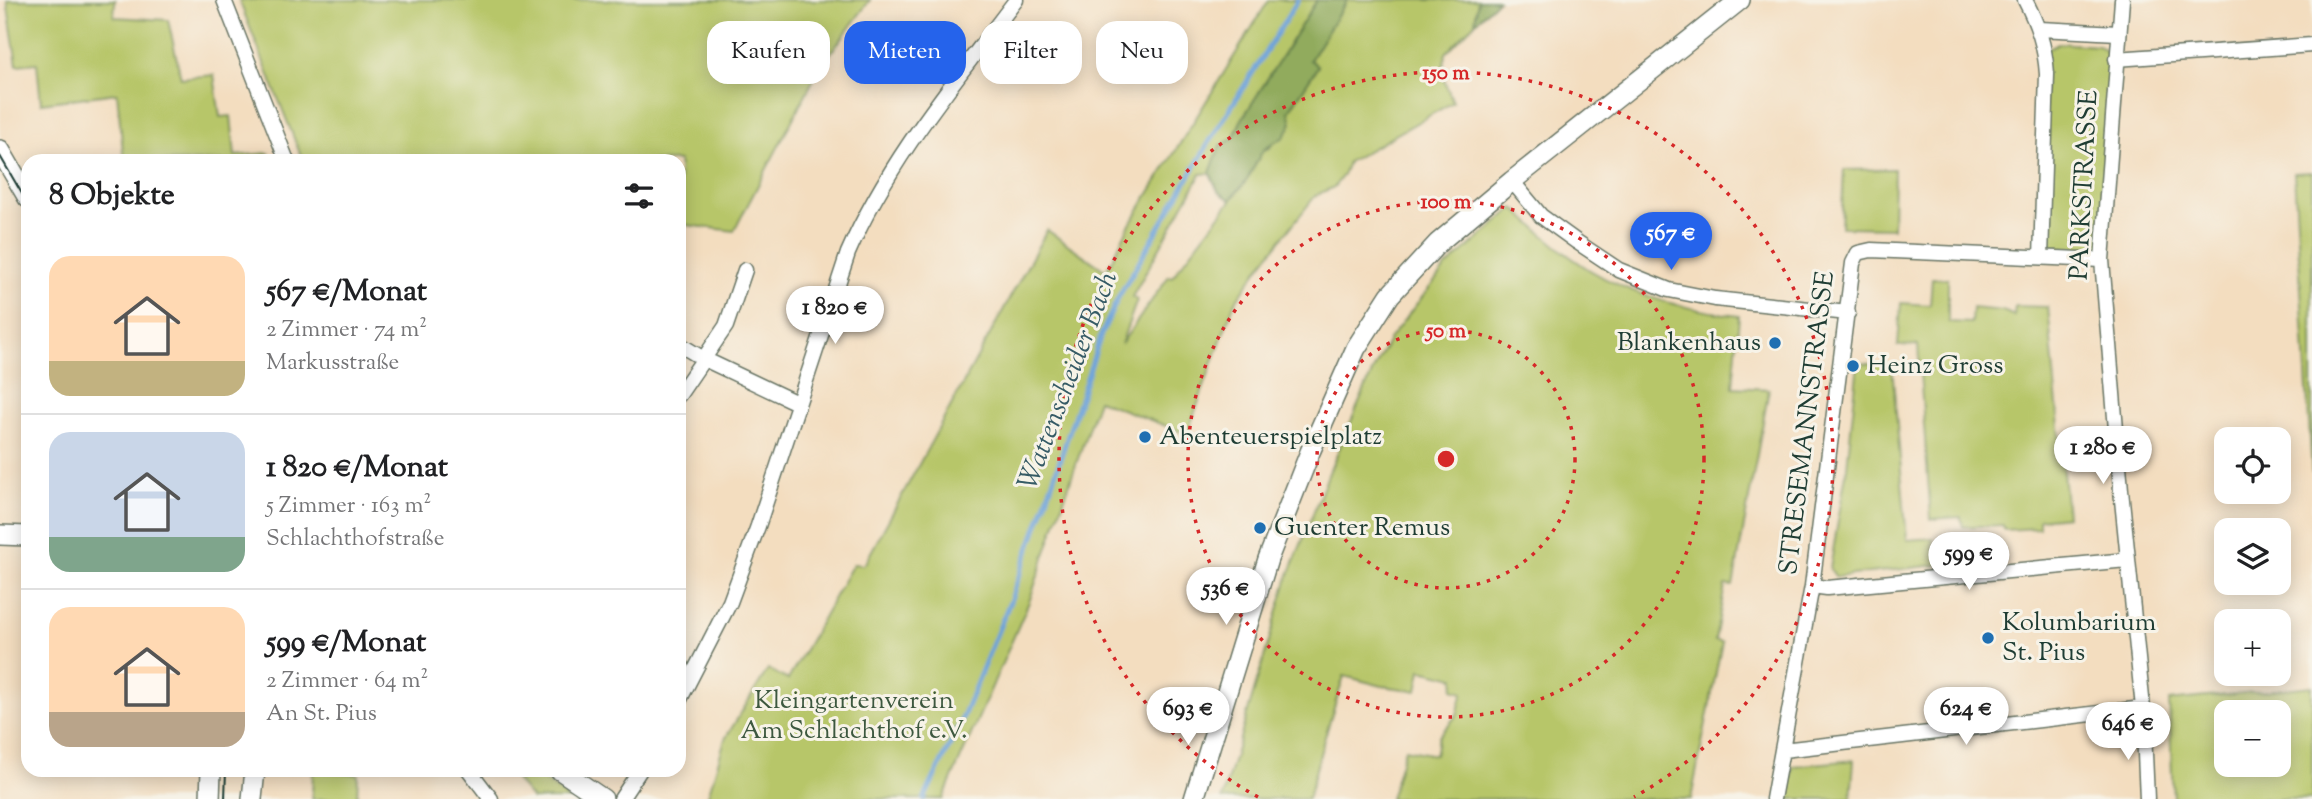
<!DOCTYPE html>
<html lang="de">
<head>
<meta charset="utf-8">
<style>
  :root { --surface:#fff; --page:#f2f2f2; --text:#202124; --muted:#757577; --line:#e0e0e0; --accent:#2563eb }
  body { margin:0; font-family:"Sorts Mill Goudy",serif; background:var(--page); color:var(--text); height:100vh; display:flex; flex-direction:column; font-size:26px; white-space:nowrap }
  * { box-sizing:border-box; margin:0 }
  p { font-size:23px; color:var(--muted) }
  .icon { flex:none; width:38px; height:38px; fill:none; stroke:currentColor; stroke-width:2; stroke-linecap:round; stroke-linejoin:round }
  .map { position:relative; flex:1; overflow:hidden }
  .panel { position:absolute; left:21px; top:154px; width:665px; height:623px; display:flex; flex-direction:column; background:var(--surface); border-radius:21px; box-shadow:0 4px 18px #0003 }
  .panel>* { flex:none }
  .guide { position:absolute; left:707px; top:21px; width:665px; height:63px; display:flex; gap:14px }
  .tools { position:absolute; left:2214px; top:427px; display:grid; gap:14px }
  .tools a { display:grid; place-items:center; width:77px; height:77px; border-radius:14px; background:var(--surface); box-shadow:0 4px 18px #0003; font-size:35px }
  .price { position:absolute; translate:-50% -60px; padding:0 16px; border-radius:24px; background:#fff; color:#222; font-size:23px; line-height:46px; filter:drop-shadow(0 2px 4px #0008) }
  .price::after { content:''; position:absolute; left:50%; top:42px; width:21px; height:16px; margin-left:-10px; background:inherit; clip-path:polygon(0 0,100% 0,50% 100%) }
  .price.on { background:var(--accent); color:#fff }
  ul { padding:0; list-style:none }
  li { display:flex; align-items:center; gap:21px; height:175px; padding:0 28px }
  li+li { border-top:2px solid var(--line) }
  li span { display:grid; place-items:center; flex:none; width:196px; height:140px; border-radius:21px; color:#555 }
  li>.icon { margin-inline-start:auto }
  span .icon { width:84px; height:84px; fill:#fffc; stroke-width:1 }
  li b { font-size:30px }
  h2 { display:flex; justify-content:space-between; align-items:center; height:84px; padding:0 28px; font-size:30px }
  .tag { padding:0 24px; border-radius:21px; background:var(--surface); box-shadow:0 4px 18px #0003; font-size:24px; line-height:63px }
  .tag.on { background:var(--accent); color:#fff }
  .map>svg:first-child { display:block }
</style>
</head>
<body>
<div class="map">
<svg width="2312" height="799" viewBox="0 0 2312 799">
  <rect width="100%" height="100%" fill="#f7f3e8"/>
  <filter id="ink" filterUnits="userSpaceOnUse"><feTurbulence type="fractalNoise" baseFrequency=".0143" numOctaves="2"/><feDisplacementMap in="SourceGraphic" scale="14" xChannelSelector="R" yChannelSelector="G"/><feConvolveMatrix kernelMatrix="1 2 1 2 8 2 1 2 1" color-interpolation-filters="sRGB"/></filter>
  <filter id="wash" filterUnits="userSpaceOnUse"><feTurbulence type="fractalNoise" baseFrequency=".00686" numOctaves="4" result="noise"/><feDisplacementMap in="SourceGraphic" scale="28" xChannelSelector="R" yChannelSelector="G"/><feGaussianBlur stdDeviation="1.57" result="paint"/><feColorMatrix in="noise" values="0 0 0 0 0 0 0 0 0 0 0 0 0 0 0 0 0 1.4 0 .05"/><feComposite in="paint" operator="in"/></filter>
  <g filter="url(#wash)">
    <rect width="100%" height="100%" fill="#f3ddbf"/>
    <path fill="#b7c669" stroke="#6b824e" stroke-width="2" fill-rule="evenodd" d="M7 0H115L114 17 168 20 181 78 214 75 220 117 231 116 235 156 269 153 270 161H124L117 93 41 103 37 63 17 65Z
      M239 0H870L819 69 734 231 679 224V161H303Z
      M1269 0H1317L1241 121 1233 139 1220 146 1210 173 1201 174 1132 297 1137 300 1121 344 1169 276 1172 277 1247 180 1263 150 1270 148 1289 111 1318 66 1310 60 1347 0H1478L1475 23 1446 53 1442 75 1453 102 1348 162 1343 175 1334 187 1316 195 1261 265 1234 304 1187 434 1098 400 1029 602 943 799H707L725 739 768 669 788 680 853 564 864 565 1047 230 1106 271 1129 226Z
      M2058 43 2098 46 2116 59 2102 260 2041 257 2045 50Z
      M1894 169 1893 228 1841 227 1844 170Z
      M2312 172V473L2294 173Z
      M1514 208C1533 225 1551 243 1572 258 1620 294 1681 309 1739 316L1733 387 1769 389 1733 586 1725 585 1715 640 1722 642 1691 799H1390L1405 749 1435 755 1439 736 1457 715 1463 692 1453 689 1455 678 1421 670 1417 691 1382 686 1344 676 1323 743 1308 799H1222L1287 580 1330 470 1372 373 1390 338 1446 267Z
      M1932 278 1948 279V322L1971 323 1972 308 2003 311 2014 316 2015 306 2048 307 2067 516 2039 519V528L2004 530 2003 525 1963 527 1961 517 1931 519 1918 345 1898 346 1901 303 1930 305Z
      M1858 363 1892 366 1907 540 1933 538V548L1968 545 1969 561 1836 577 1830 569 1847 467Z
      M2312 686V799H2173L2169 701ZM2226 712H2278V765H2226Z
      M1854 760 1851 799H1788L1793 766Z
      M313 770 358 774 357 799H312Z
      M508 770H530L570 799H532Z"/>
    <path fill="#91ab5d" stroke="#587448" stroke-width="2" d="M1317 0H1347L1310 60 1318 66 1289 111 1292 123 1284 137 1263 150 1247 180 1230 200 1218 191 1210 173 1220 146 1233 139 1241 121Z
      M1478 0H1498L1475 23Z"/>
    <g fill="none" stroke-linecap="round" stroke-linejoin="round">
      <path stroke="#6ca2da" stroke-width="5" d="M924 799 960 724 1011 599 1045 505 1101 335 1119 296 1210 141 1298 0"/>
    </g>
  </g>
  <g filter="url(#ink)">
    <g fill="none" stroke-linecap="round" stroke-linejoin="round">
      <g stroke="#697565" stroke-width="17">
        <path id="street" d="M224 0 287 161
          M2025 0C2038 25 2045 46 2047 74L2041 257
          M2122 0 2102 260 2121 490 2143 708 2147 799
          M2040 29 2118 33
          M2116 59 2312 45
          M1512 181 1541 216 1577 242 1619 270 1669 290 1715 299 1848 313
          M679 344 702 358 797 403
          M679 395 726 326 745 270
          M1812 586 1827 588 2127 560
          M679 701 730 602 758 526 848 253C889 159 955 81 1016 0
          M1783 750 2143 708
          M469 770 491 799
          M621 799 640 770
          M1773 799 1812 586 1853 263 1858 253 1871 250 2102 260"/>
      </g>
      <g stroke="#697565" stroke-width="22">
        <path id="secondary" d="M0 150 28 198
          M0 535 28 536
          M560 770 603 799
          M210 799 211 770
          M252 799 255 770
          M1194 799 1268 559 1310 452 1356 348 1390 295 1438 243 1512 181 1740 0"/>
      </g>
      <use href="#street" stroke="#fff" stroke-width="14"/>
      <use href="#secondary" stroke="#fff" stroke-width="19"/>
      <path stroke="#1f3d34" stroke-width="2" d="M0 156 28 204
        M225 799 226 770"/>
    </g>
  </g>
  <g fill="none" stroke="#d62828" stroke-width="3.5" stroke-dasharray="3.5 7">
    <circle cx="1446" cy="459" r="129"/>
    <circle cx="1446" cy="459" r="258"/>
    <path d="M1258 797A387 387 0 1 1 1634 797"/>
  </g>
  <g fill="#1f6fb2" stroke="#f7f3e8" stroke-width="2.5">
    <circle cx="1775" cy="343" r="7"/>
    <circle cx="1853" cy="366" r="7"/>
    <circle cx="1145" cy="437" r="7"/>
    <circle cx="1260" cy="528" r="7"/>
    <circle cx="1988" cy="638" r="7"/>
  </g>
  <g text-anchor="middle" dominant-baseline="central" stroke-width="6" stroke-linejoin="round" paint-order="stroke">
    <g font-size="26" fill="#1f3d34" stroke="#f7f3e8">
      <text transform="translate(2085 185) rotate(-87)">PARKSTRASSE</text>
      <text transform="translate(1808 423) rotate(-83)">STRESEMANNSTRASSE</text>
    </g>
    <g font-size="26" fill="#1f3d34" stroke="#f7f3e8" text-anchor="start">
      <text x="1761" y="343" text-anchor="end">Blankenhaus</text>
      <text x="1867" y="366">Heinz Gross</text>
      <text x="1159" y="437">Abenteuerspielplatz</text>
      <text x="1274" y="528">Guenter Remus</text>
      <text x="2002" y="623">Kolumbarium<tspan x="2002" dy="30">St. Pius</tspan></text>
    </g>
    <g font-size="26" fill="#3d583f" stroke="#f7f3e8">
      <text x="854" y="701">Kleingartenverein<tspan x="854" dy="30">Am Schlachthof e.V.</tspan></text>
    </g>
    <g font-size="28" font-style="italic" fill="#365b66" stroke="#f7f3e8">
      <text transform="translate(1069 381) rotate(-69)">Wattenscheider Bach</text>
    </g>
  </g>
  <circle cx="1446" cy="459" r="10" fill="#d62828" stroke="#f7f3e8" stroke-width="3.5"/>
  <g font-size="21" text-anchor="middle" font-weight="bold" fill="#d62828" stroke="#f7f3e8" stroke-width="6" stroke-linejoin="round" paint-order="stroke">
    <text x="1446" y="79">150 m</text>
    <text x="1446" y="208">100 m</text>
    <text x="1446" y="337">50 m</text>
  </g>
</svg>
<div class="tools">
<a><svg class="icon" aria-label="locate" viewBox="0 0 24 24"><circle cx="12" cy="12" r="6"/><path d="M12 2v4M12 18v4M2 12h4M18 12h4"/></svg></a>
<a><svg class="icon" aria-label="layers" viewBox="0 0 24 24"><path d="M12 4l9 5-9 5-9-5zM3 14l9 5 9-5"/></svg></a>
<a>+</a>
<a>−</a>
</div>
<b class="price on" style="left:1671px;top:272px">567 €</b>
<b class="price" style="left:835px;top:346px">1 820 €</b>
<b class="price" style="left:2103px;top:486px">1 280 €</b>
<b class="price" style="left:1969px;top:592px">599 €</b>
<b class="price" style="left:1226px;top:627px">536 €</b>
<b class="price" style="left:1188px;top:747px">693 €</b>
<b class="price" style="left:1966px;top:747px">624 €</b>
<b class="price" style="left:2128px;top:762px">646 €</b>
<div class="guide">
<a class="tag">Kaufen</a>
<a class="tag on">Mieten</a>
<a class="tag">Filter</a>
<a class="tag">Neu</a>
</div>
<section class="panel">
<h2>8 Objekte<svg class="icon" aria-label="filters" viewBox="0 0 24 24"><path d="M4 7h16M4 17h16"/><circle cx="9" cy="7" r="2"/><circle cx="15" cy="17" r="2"/></svg></h2>
<ul>
<li><span style="background:linear-gradient(#ffd9b3 75%,#c2b280 0)"><svg class="icon" aria-label="home" viewBox="0 0 24 24"><path d="M3 11l9-7 9 7M6 9v11h12V9"/></svg></span><div><b>567 €/Monat</b><p>2 Zimmer · 74 m²</p><p>Markusstraße</p></div></li>
<li><span style="background:linear-gradient(#c9d6e8 75%,#7fa58c 0)"><svg class="icon" aria-label="home" viewBox="0 0 24 24"><path d="M3 11l9-7 9 7M6 9v11h12V9"/></svg></span><div><b>1 820 €/Monat</b><p>5 Zimmer · 163 m²</p><p>Schlachthofstraße</p></div></li>
<li><span style="background:linear-gradient(#ffd9b3 75%,#b9a48a 0)"><svg class="icon" aria-label="home" viewBox="0 0 24 24"><path d="M3 11l9-7 9 7M6 9v11h12V9"/></svg></span><div><b>599 €/Monat</b><p>2 Zimmer · 64 m²</p><p>An St. Pius</p></div></li>
</ul>
</section>
</div>
</body>
</html>
